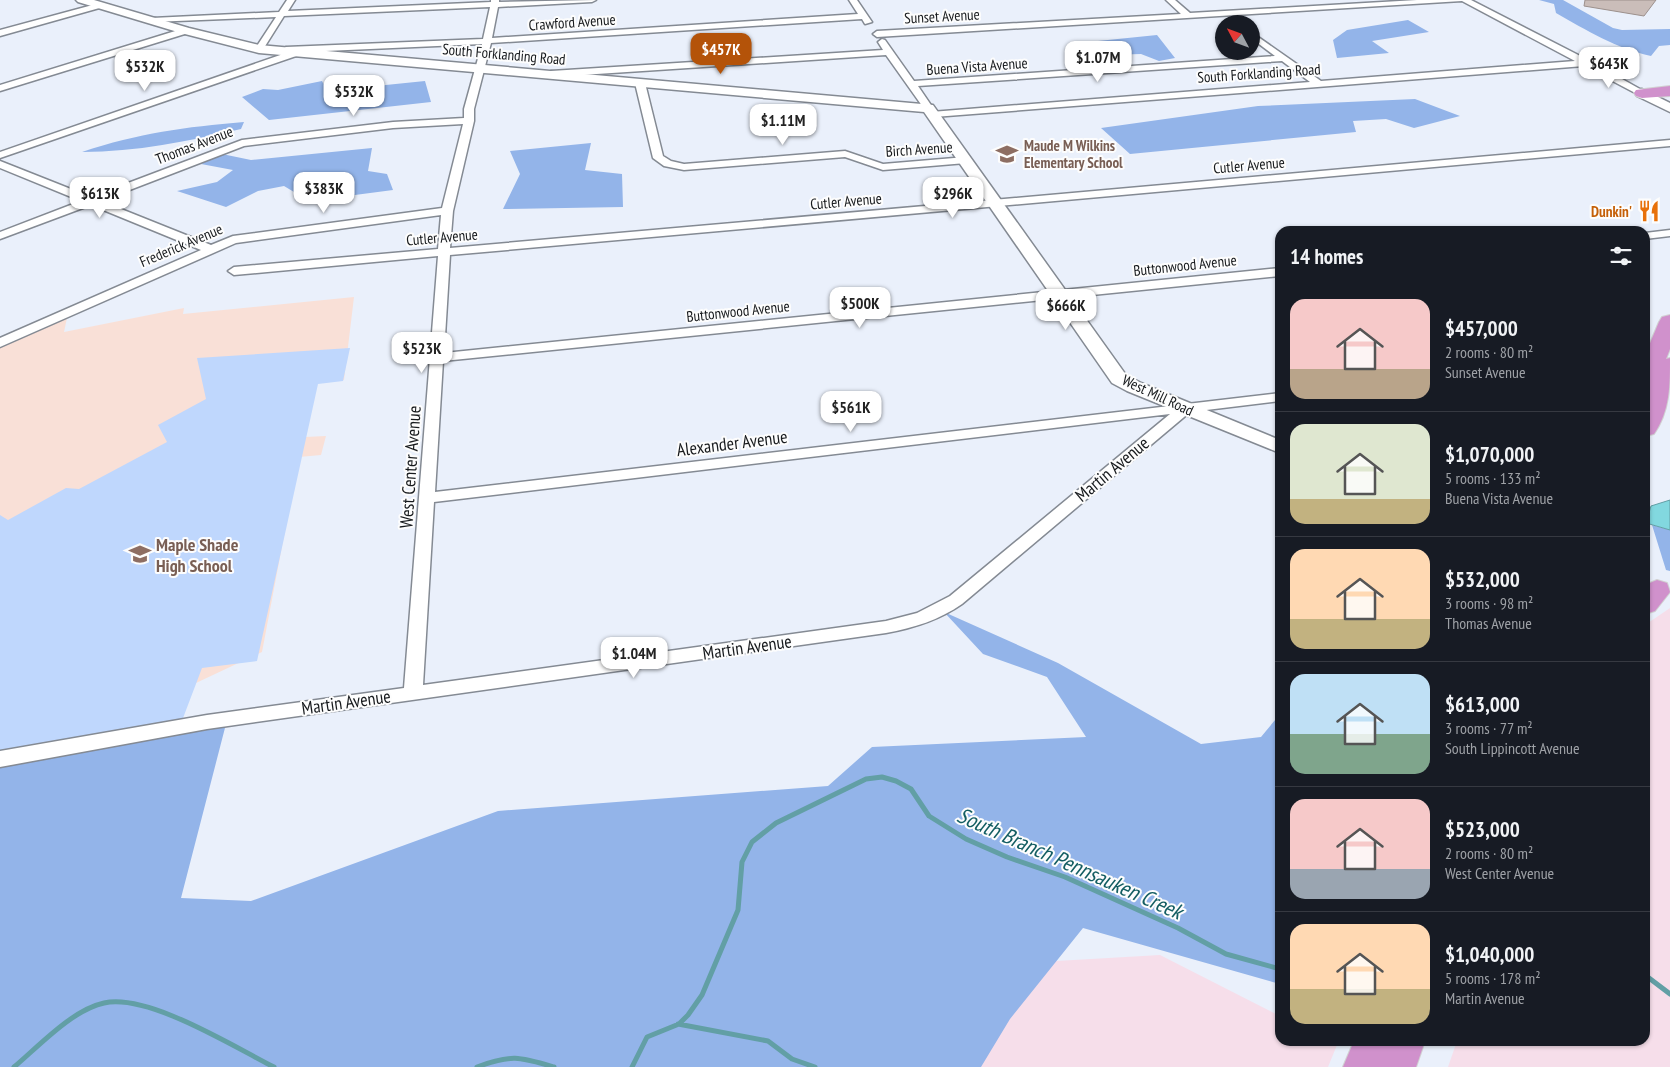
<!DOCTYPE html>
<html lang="en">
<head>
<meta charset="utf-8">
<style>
  :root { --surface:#171b24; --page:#20242c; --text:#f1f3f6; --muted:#9ea1a6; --line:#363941; --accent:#b45309 }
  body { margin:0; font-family:"PT Sans Narrow",sans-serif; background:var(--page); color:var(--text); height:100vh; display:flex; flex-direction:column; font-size:19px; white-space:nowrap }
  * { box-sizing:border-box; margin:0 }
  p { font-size:16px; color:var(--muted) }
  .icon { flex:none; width:28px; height:28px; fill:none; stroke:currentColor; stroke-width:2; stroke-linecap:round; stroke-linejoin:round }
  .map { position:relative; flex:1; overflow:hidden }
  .details { position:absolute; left:1275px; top:226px; width:375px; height:820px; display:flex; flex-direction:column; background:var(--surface); border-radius:15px; box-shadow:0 1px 4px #0004 }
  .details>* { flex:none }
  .needle { width:32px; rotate:311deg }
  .tools { position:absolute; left:1215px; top:15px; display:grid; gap:10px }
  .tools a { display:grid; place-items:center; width:45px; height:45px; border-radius:50%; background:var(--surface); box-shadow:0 1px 4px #0004; font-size:25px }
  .price { position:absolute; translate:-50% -42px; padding:0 11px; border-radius:10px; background:#fff; color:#222; font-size:16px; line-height:32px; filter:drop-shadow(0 1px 2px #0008) }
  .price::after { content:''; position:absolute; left:50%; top:30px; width:15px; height:11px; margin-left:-8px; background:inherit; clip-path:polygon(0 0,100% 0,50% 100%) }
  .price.active { background:var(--accent); color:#fff }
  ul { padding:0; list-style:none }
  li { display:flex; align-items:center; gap:15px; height:125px; padding:0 15px }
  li+li { border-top:1px solid var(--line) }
  li span { display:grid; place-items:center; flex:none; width:140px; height:100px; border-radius:15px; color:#555 }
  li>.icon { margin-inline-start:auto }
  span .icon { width:60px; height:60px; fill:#fffc; stroke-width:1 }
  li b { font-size:21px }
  h2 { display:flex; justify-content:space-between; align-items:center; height:60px; padding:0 15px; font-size:21px }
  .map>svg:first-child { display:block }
</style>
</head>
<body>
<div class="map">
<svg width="1670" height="1067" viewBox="0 0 1670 1067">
  <rect width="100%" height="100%" fill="#eaf0fb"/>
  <path fill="#f6deea" d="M1670 608V1067H1448L1457 1041H1645V625Z
    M1160 955 1280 1016V1041H1330L1337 1045 1328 1067H966L1039 962Z"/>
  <path fill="#f9e0d7" d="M354 297 344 380 317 383 305 437 326 436 321 455 299 457 262 652 162 699 0 753V347L67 318 64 332 184 308 183 314Z"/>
  <path fill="#bfd7fd" d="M350 348 343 381 318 384 257 661 202 668 180 726 0 763V515L8 520 66 488 79 489 167 442 158 425 206 399 197 358Z"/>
  <path fill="#93b4e9" d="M1539 0H1563L1613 28 1622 30 1670 29V45L1659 46 1651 56C1617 49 1586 30 1556 13L1554 4Z
    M1408 20 1429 32 1372 41 1389 53 1337 58 1333 40 1347 30Z
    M1157 35 1175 58 1159 61 1141 54 1108 55 1098 41Z
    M322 81 327 91 425 81 431 102 269 120 242 97 263 89 278 90Z
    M1415 99 1460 116 1414 128 1386 119 1353 121 1356 132 1130 154 1101 128 1258 106Z
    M244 122 241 129C189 141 136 152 82 152 139 133 185 127 244 122Z
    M591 143 585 170 622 174 623 207 503 209 520 174 510 151Z
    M372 148 368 171 387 174 393 190 309 201 284 186 258 191 226 207 177 191 217 182 233 170 201 164 222 154 251 160Z
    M1652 525 1670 530V571L1666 570Z
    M944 612 1058 663 1201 744 1261 737 1280 714V984L1083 928 1010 1019 981 1067H0V763L226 724 181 898 251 901 498 811 828 786 872 747 1086 737 1047 677 983 654Z"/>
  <path fill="#82d8df" stroke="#629fa5" d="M1670 500V530L1646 523 1651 506Z"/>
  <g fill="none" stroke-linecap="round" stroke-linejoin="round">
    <path stroke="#629fa5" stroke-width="5" d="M1645 975 1670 994
      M678 1024 768 1041 792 1059 815 1067
      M14 1067C39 1046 72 1010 104 1003 148 993 234 1047 274 1067
      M477 1067C511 1054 520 1057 554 1067
      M632 1067 647 1037 679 1024 688 1015 702 995 738 910 742 862 752 842 776 823 866 779 882 777 896 781 911 789 929 816 966 839 1007 857 1065 877 1178 928 1226 954 1280 969"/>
  </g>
  <path fill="#cabdb9" stroke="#9c908c" d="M1585 0H1656L1644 16 1584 6Z"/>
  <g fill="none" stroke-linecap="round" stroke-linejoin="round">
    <g stroke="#848a93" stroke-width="3">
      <path id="street" d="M287 0H295L288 11 491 2V0H499V2L596 0 592 2 498 7 492 38 858 14 849 0H857L872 22 865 24 862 19 491 43 474 109V121L453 211 450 248 1670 140V146L450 255 444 353 1280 268V276L443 361 435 492 1280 393V401L1190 412 962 604C939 620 914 628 886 633L207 729 0 767V751L207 715 404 688 438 256 234 275 228 271 234 267 438 249 441 215 236 243 0 347V338L201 250 91 205 0 239V232L81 201 0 168V161L91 197 242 140 393 122 464 118V109L482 44 303 52 302 54 0 158V152L289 52 282 50 286 47 483 39 490 7 284 16 262 51 259 52 255 49 276 17 152 22 148 20 152 18 279 12ZM463 124 442 208 233 236 211 245 101 201 244 146 393 128ZM1170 414 950 596 917 613 886 621 423 685 434 502Z
        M1166 0H1175L1190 13 1417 0H1471L1590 61 1647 93 1642 96 1639 95 1584 66 934 117 929 114 931 112 1310 82 1282 61 918 86 933 108 928 111 925 110 886 55 551 77 546 74 551 71 883 50 878 42 882 39 885 40 914 81 1275 56 1251 38V32L1321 81 1575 61 1462 1 877 37 873 34 877 31 1181 14Z
        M100 3 104 5 103 7 0 36V30Z
        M185 28 189 31 188 33 0 91V85Z
        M640 80 645 83 663 156 671 161 684 164 845 151 883 164 966 157 971 160 966 163 883 170 845 157 684 170 664 166 653 158 635 83Z
        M1670 230V236L1645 239V233Z"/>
    </g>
    <g stroke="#848a93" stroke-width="3">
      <path id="secondary" d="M76 0H94L189 28 259 45 933 105 1126 375 1141 383 1280 440V453L1127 391 1112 383 924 112 259 53 181 33 78 2Z
        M1642 89 1670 103V112L1637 96 1635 93 1637 90Z"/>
    </g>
    <g stroke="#d1d1d2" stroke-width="2">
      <path id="highway" d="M1670 86V96L1642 98 1636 96 1634 93 1636 90Z
        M1670 315V349L1666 359 1670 358C1670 385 1670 411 1654 434L1645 436V398L1649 388 1645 389V355L1659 322 1662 317Z
        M1657 580 1667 583 1670 592 1655 611 1645 614V585Z
        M1354 1041H1425L1416 1067H1343Z"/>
    </g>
    <use href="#street" fill="#fff" fill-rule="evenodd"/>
    <use href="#secondary" fill="#fff" fill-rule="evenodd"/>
    <use href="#highway" fill="#d091cc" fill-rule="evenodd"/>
  </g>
  <defs>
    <g id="school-bare" transform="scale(1.725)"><path d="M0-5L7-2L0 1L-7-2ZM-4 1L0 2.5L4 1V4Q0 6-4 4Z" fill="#8d6e63" stroke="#fdfdfd" stroke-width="2.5" paint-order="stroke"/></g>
    <g id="restaurant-bare" transform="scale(1.725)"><path d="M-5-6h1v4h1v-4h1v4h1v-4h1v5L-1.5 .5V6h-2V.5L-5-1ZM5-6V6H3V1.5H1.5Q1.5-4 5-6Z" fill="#e8710a" stroke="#fdfdfd" stroke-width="2.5" paint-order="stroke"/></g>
  </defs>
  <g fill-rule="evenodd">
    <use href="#school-bare" x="1007" y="154"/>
    <use href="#restaurant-bare" x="1649" y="211"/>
    <use href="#school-bare" x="140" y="554"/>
  </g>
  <g text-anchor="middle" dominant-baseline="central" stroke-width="4" stroke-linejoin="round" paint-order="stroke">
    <g font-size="15" fill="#171a1d" stroke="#fdfdfd">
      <text transform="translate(942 16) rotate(-3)">Sunset Avenue</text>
      <text transform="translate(572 22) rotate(-4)">Crawford Avenue</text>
      <text transform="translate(504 54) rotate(5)">South Forklanding Road</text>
      <text transform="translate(977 66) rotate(-4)">Buena Vista Avenue</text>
      <text transform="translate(1259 73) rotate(-4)">South Forklanding Road</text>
      <text transform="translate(194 145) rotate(-21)">Thomas Avenue</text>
      <text transform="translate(919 149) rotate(-4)">Birch Avenue</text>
      <text transform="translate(1249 165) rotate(-5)">Cutler Avenue</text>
      <text transform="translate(846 201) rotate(-5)">Cutler Avenue</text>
      <text transform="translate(442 237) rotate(-5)">Cutler Avenue</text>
      <text transform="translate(181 245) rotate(-23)">Frederick Avenue</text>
      <text transform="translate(1185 265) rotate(-6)">Buttonwood Avenue</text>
      <text transform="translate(738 311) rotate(-6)">Buttonwood Avenue</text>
      <text transform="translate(1158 395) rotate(25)">West Mill Road</text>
    </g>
    <g font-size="15" font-weight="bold" fill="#785e54" stroke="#fdfdfd" text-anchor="start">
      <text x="1024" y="145">Maude M Wilkins<tspan x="1024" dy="17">Elementary School</tspan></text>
    </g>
    <g font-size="15" font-weight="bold" fill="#c56008" stroke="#fdfdfd" text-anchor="end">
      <text x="1632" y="211">Dunkin'</text>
    </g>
    <g font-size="18" fill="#171a1d" stroke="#fdfdfd">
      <text transform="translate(732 443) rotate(-7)">Alexander Avenue</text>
      <text transform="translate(410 467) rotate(-86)">West Center Avenue</text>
      <text transform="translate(1112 469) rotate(-40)">Martin Avenue</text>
      <text transform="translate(747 647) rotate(-8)">Martin Avenue</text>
      <text transform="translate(346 702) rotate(-8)">Martin Avenue</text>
    </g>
    <g font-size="18" font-weight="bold" fill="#785e54" stroke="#fdfdfd" text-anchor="start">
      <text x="156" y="544">Maple Shade<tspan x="156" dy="21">High School</tspan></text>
    </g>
    <g font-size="22" font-style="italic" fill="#145e63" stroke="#fdfdfd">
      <text transform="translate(1070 863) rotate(24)">South Branch Pennsauken Creek</text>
    </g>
  </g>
</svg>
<div class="tools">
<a><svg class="needle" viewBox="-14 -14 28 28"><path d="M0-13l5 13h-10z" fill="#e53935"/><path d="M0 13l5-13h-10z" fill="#9ea1a6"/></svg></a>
</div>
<b class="price active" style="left:721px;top:75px">$457K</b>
<b class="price" style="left:1098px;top:83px">$1.07M</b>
<b class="price" style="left:1609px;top:89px">$643K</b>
<b class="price" style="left:145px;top:92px">$532K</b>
<b class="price" style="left:354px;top:117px">$532K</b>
<b class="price" style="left:783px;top:146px">$1.11M</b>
<b class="price" style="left:324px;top:214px">$383K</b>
<b class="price" style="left:100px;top:219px">$613K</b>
<b class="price" style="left:953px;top:219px">$296K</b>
<b class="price" style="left:860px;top:329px">$500K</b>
<b class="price" style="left:1066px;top:331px">$666K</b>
<b class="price" style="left:422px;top:374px">$523K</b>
<b class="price" style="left:851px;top:433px">$561K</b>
<b class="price" style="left:634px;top:679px">$1.04M</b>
<section class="details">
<h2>14 homes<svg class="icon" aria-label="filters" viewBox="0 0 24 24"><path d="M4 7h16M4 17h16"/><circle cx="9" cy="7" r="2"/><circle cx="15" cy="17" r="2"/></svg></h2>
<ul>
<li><span style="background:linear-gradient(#f6c9c9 70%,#b9a48a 0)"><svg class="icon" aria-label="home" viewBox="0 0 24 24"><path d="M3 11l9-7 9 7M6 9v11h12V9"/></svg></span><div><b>$457,000</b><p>2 rooms · 80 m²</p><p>Sunset Avenue</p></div></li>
<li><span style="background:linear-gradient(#dfe7d0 75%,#c2b280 0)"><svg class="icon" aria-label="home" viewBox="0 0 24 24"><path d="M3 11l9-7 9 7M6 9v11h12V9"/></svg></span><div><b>$1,070,000</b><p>5 rooms · 133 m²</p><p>Buena Vista Avenue</p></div></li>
<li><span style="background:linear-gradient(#ffd9b3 70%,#c2b280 0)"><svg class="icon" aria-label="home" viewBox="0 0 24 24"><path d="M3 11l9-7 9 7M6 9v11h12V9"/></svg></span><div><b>$532,000</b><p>3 rooms · 98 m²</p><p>Thomas Avenue</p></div></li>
<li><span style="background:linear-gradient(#bfe0f5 60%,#7fa58c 0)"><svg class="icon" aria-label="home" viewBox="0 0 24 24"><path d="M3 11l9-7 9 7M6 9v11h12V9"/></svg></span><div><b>$613,000</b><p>3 rooms · 77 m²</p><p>South Lippincott Avenue</p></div></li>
<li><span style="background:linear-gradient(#f6c9c9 70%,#9aa5b1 0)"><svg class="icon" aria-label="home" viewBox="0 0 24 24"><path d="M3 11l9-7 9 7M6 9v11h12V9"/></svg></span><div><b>$523,000</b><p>2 rooms · 80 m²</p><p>West Center Avenue</p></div></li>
<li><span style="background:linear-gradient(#ffd9b3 65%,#c2b280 0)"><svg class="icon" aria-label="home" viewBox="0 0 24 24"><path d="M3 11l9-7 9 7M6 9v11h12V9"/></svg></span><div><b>$1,040,000</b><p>5 rooms · 178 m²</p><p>Martin Avenue</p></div></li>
</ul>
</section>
</div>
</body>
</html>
